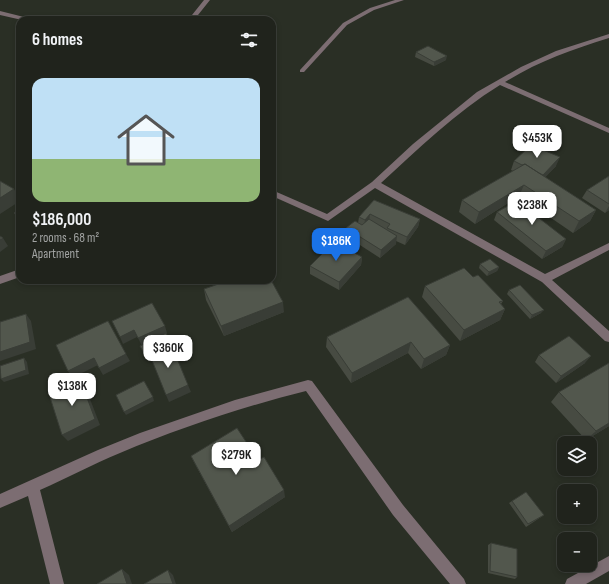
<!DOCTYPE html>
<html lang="en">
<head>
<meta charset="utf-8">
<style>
  :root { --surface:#20231c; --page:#2d2f29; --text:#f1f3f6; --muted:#a2a4a3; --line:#3d403b; --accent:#1a73e8 }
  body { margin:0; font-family:"Sofia Sans Condensed",sans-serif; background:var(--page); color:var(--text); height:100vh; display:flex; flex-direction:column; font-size:15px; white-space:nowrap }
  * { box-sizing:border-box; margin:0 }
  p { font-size:13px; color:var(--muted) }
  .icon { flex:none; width:22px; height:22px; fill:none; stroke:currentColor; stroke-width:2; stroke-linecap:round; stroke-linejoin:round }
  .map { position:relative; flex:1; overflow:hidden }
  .panel { position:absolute; left:16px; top:16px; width:260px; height:268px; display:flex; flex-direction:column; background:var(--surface); border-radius:12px; box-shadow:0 2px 6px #0003,0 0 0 1px var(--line) }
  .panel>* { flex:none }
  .controls { position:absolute; left:557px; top:436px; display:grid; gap:8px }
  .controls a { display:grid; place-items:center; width:40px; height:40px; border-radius:8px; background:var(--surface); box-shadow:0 2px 6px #0003,0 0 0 1px var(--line); font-size:20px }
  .price { position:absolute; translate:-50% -34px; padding:0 9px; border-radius:8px; background:#fff; color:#222; font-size:13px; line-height:26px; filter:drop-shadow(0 1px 2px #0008) }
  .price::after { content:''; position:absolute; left:50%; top:24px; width:12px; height:9px; margin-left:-6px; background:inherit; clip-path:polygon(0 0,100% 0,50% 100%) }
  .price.on { background:var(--accent); color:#fff }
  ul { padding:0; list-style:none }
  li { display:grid; align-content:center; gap:8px; height:212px; padding:0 16px }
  li span { display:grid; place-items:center; height:124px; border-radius:12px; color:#555 }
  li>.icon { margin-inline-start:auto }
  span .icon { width:72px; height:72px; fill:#fffc; stroke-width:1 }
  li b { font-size:17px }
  h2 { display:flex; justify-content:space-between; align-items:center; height:48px; padding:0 16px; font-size:17px }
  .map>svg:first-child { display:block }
</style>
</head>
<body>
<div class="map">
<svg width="609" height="584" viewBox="0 0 609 584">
  <rect width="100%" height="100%" fill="#2a2f25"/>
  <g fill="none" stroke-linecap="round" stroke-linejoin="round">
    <path fill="#7c6d72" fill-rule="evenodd" d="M204 0H210L194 20H188Z
      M395 0H404L374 10 347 25 304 72H300V70L343 23 370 8Z
      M0 11 32 19 33 20H22L0 15Z
      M609 34V38C571 50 539 61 505 82L609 128V133L500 85C456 112 418 149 381 183L545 274 609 243V250L552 280 609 331V342L605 341 542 282 375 188 328 221 272 196V190L327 214 372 182 413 144 477 92 521 67 556 51Z
      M20 269V277L0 284V276Z
      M308 380 312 381 403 505 464 579 466 584H450L393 515 306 391C242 407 180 428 120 453 93 464 67 478 40 490L64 584H50L28 496 0 508V494L98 450 140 433 235 400Z
      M609 556V571L586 584H565L567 579Z"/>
  </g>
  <path fill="#474b42" d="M416 52 446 60 434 66 415 57Z
    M514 161 556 166 545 177 596 210 590 221 573 233 519 196 475 224 459 212 462 200 513 171 511 170Z
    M609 176V210L605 213 582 198 587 190Z
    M374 200 420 219 418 227 405 245 396 241V244L380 258 346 236V228L358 223 359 217Z
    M20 209V219L17 217 14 213Z
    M497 212 566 239 562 247 542 259 494 220Z
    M362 257 361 265 339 290 310 274V266Z
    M480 264 499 267 497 271 487 276 479 268Z
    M425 286 503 301 501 304 505 309 500 320 460 341 422 297Z
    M204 289 284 312 224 336 206 300Z
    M509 290 541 313 530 319 507 294Z
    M327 337 450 345 446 355 421 369 408 353 351 383 326 347Z
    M539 355 585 363 556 383 535 362Z
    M609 363V426L586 440 551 402 559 392Z
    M191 456 258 460 285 497 232 532 195 464Z
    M512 501 544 515 526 527 509 503Z
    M491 543 517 577 515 579 488 573V545Z"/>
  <path fill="#393d36" d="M447 56 446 60 434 66V62Z
    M560 157 556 166 540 183 543 175Z
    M524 185 519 196 475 224 479 212Z
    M14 189 20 199V201L0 214V198Z
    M609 206V210L605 213Z
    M596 210 590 221 573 233 579 221Z
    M370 214 369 222 364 228 365 220Z
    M420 219 418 227 405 245 407 237Z
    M397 236 396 244 380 258 381 250Z
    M3 238 8 246 0 252V240Z
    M566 239 562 247 542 259 546 251Z
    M362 257 361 265 339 290V282Z
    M499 267 497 271 487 276 489 272Z
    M283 302 284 312 224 336 221 326Z
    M505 309 500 320 460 341 464 330Z
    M544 310 541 313 530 319 532 315Z
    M26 314 31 321 36 349 0 361V352Z
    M165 326 167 333 142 346 138 338Z
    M134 330 137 337 123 344 120 337Z
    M171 342 172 346 146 359 145 355Z
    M411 342 408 353 351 383 352 373Z
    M450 345 446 355 421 369 424 359Z
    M126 354 130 361 103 375 99 368Z
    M591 356 585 363 556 383 561 376Z
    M24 358 27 362 29 374 4 382 1 379Z
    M94 358 98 365 72 378 68 371Z
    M80 379 85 386 100 425 68 441 62 435Z
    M188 385 191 392 169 402 166 395Z
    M153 397 154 401 126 415 124 412Z
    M609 423V426L586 440 596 431Z
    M284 490 285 497 232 532 229 526Z
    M122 569 129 575 132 584H127Z
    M168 570 173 575 176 584H173Z"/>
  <path fill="#52574d" stroke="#393d36" d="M428 46 447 56 434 62 416 52Z
    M531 145 560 157 543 175 539 173 525 164 522 165 514 161Z
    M525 164 596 210 579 221 524 185 479 212 462 200Z
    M609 176V204L587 190Z
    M0 181 14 189 0 198Z
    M374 200 420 219 407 237 387 228 390 224 370 214 365 220 359 217Z
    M517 201 566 239 546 251 497 212Z
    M20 209V216L14 213Z
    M369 219 397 236 381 250 346 228 355 221 362 225Z
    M0 236 3 238 0 240Z
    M334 242 362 257 339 282 310 266Z
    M490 259 499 267 489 272 480 264Z
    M464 268 473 277 478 275 503 301 499 302 505 309 464 330 425 286Z
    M230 280H271L283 302 221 326 204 289Z
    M520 285 544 310 532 315 509 290Z
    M408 297 450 345 424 359 411 342 352 373 327 337Z
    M152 303 165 326 138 338 134 330 120 337 112 321Z
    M26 314 30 342 0 352V322Z
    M108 321 126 354 99 368 94 358 68 371 56 345Z
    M166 333 171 342 145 355 140 346Z
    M569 336 591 356 561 376 539 355Z
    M171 344 188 385 166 395 149 353Z
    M24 358 26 370 1 379 0 366Z
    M609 363V423L596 431 559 392Z
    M80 379 95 419 62 435 49 394Z
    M144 381 153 397 124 412 116 395Z
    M237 428 258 460 264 457 284 490 229 526 191 456Z
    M526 492 544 515 528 524 512 501Z
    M491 543 517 549V577L490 571Z
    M122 569 127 584H97Z
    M168 570 173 584H144Z"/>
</svg>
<div class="controls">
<a><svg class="icon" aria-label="layers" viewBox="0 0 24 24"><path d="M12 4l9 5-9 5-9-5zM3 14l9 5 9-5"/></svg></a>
<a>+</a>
<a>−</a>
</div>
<b class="price" style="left:537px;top:159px">$453K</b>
<b class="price" style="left:532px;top:226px">$238K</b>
<b class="price on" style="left:336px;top:262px">$186K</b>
<b class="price" style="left:168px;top:369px">$360K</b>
<b class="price" style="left:72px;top:407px">$138K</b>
<b class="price" style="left:236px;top:476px">$279K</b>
<section class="panel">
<h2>6 homes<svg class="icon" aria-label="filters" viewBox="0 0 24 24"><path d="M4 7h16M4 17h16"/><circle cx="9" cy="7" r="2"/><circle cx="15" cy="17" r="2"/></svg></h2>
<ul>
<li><span style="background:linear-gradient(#bfe0f5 65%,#8fb573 0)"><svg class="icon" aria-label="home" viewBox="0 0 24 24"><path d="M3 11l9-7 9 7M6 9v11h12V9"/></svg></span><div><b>$186,000</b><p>2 rooms · 68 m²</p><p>Apartment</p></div></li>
</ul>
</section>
</div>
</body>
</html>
